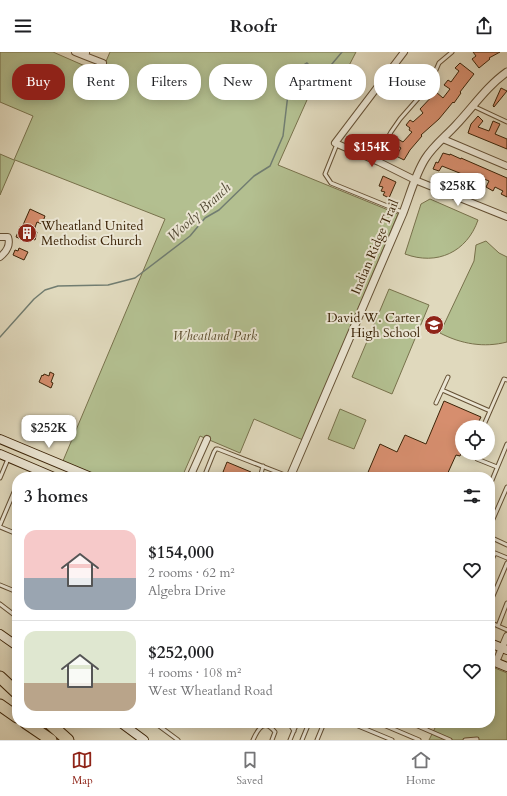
<!DOCTYPE html>
<html lang="en">
<head>
<meta charset="utf-8">
<style>
  :root { --surface:#fff; --page:#f2f2f2; --text:#202124; --muted:#757577; --line:#e0e0e0; --accent:#8f2418 }
  body { margin:0; font-family:Cardo,serif; background:var(--page); color:var(--text); height:100vh; display:flex; flex-direction:column; font-size:15px; white-space:nowrap }
  * { box-sizing:border-box; margin:0 }
  p { font-size:13px; color:var(--muted) }
  .icon { flex:none; width:22px; height:22px; fill:none; stroke:currentColor; stroke-width:2; stroke-linecap:round; stroke-linejoin:round }
  .map { position:relative; flex:1; overflow:hidden }
  .drawer { position:absolute; left:12px; top:420px; width:483px; height:256px; display:flex; flex-direction:column; background:var(--surface); border-radius:16px; box-shadow:0 2px 10px #0003 }
  .drawer>* { flex:none }
  .top-card { position:absolute; left:12px; top:12px; width:483px; height:36px; display:flex; gap:8px }
  .controls { position:absolute; left:455px; top:368px; display:grid; gap:8px }
  .controls a { display:grid; place-items:center; width:40px; height:40px; border-radius:50%; background:var(--surface); box-shadow:0 2px 10px #0003; font-size:20px }
  .price { position:absolute; translate:-50% -34px; padding:0 9px; border-radius:8px; background:#fff; color:#222; font-size:13px; line-height:26px; filter:drop-shadow(0 1px 2px #0008) }
  .price::after { content:''; position:absolute; left:50%; top:24px; width:12px; height:9px; margin-left:-6px; background:inherit; clip-path:polygon(0 0,100% 0,50% 100%) }
  .price.active { background:var(--accent); color:#fff }
  ul { padding:0; list-style:none }
  li { display:flex; align-items:center; gap:12px; height:100px; padding:0 12px }
  li+li { border-top:1px solid var(--line) }
  li span { display:grid; place-items:center; flex:none; width:112px; height:80px; border-radius:12px; color:#555 }
  li>.icon { margin-inline-start:auto }
  span .icon { width:48px; height:48px; fill:#fffc; stroke-width:1 }
  li b { font-size:17px }
  h2 { display:flex; justify-content:space-between; align-items:center; height:48px; padding:0 12px; font-size:17px }
  .chip { padding:0 14px; border-radius:16px; background:var(--surface); box-shadow:0 2px 10px #0003; font-size:14px; line-height:36px }
  .chip.active { background:var(--accent); color:#fff }
  header { display:flex; justify-content:space-between; align-items:center; height:52px; padding:0 12px; background:var(--surface); font-size:18px; font-weight:800 }
  .tab-bar { display:flex; justify-content:space-around; align-items:center; height:56px; border-top:1px solid var(--line); background:var(--surface); font-size:11px; color:var(--muted) }
  .tab-bar a { display:grid; justify-items:center; gap:2px }
  .tab-bar .active { color:var(--accent) }
  .map>svg:first-child { display:block }
</style>
</head>
<body>
<header><svg class="icon" aria-label="menu" viewBox="0 0 24 24"><path d="M4 6h16M4 12h16M4 18h16"/></svg>Roofr<svg class="icon" aria-label="share" viewBox="0 0 24 24"><path d="M12 15V3M7 8l5-5 5 5M5 13v7h14v-7"/></svg></header>
<div class="map">
<svg width="507" height="688" viewBox="0 0 507 688">
  <rect width="100%" height="100%" fill="#e0d9bd"/>
  <filter id="stains"><feTurbulence type="fractalNoise" baseFrequency=".005" numOctaves="4"/><feColorMatrix values="0 0 0 0 .2 0 0 0 0 .09 0 0 0 0 .02 0 0 0 .5 -.17"/></filter>
  <radialGradient id="worn" r=".72"><stop offset=".6" stop-color="#630" stop-opacity="0"/><stop offset="1" stop-color="#630" stop-opacity=".3"/></radialGradient>
  <path fill="#b3bf90" stroke="#78724c" d="M0 0H53L101 21 110 0H356L338 35 311 39 278 113 398 162 303 388 254 367 240 401 200 384 182 425H82L60 416 165 167 15 108 0 143V102L14 108 33 64 0 50Z
    M430 147 478 168C467 200 437 214 405 202L421 152Z
    M486 189 499 201 507 205V290C484 296 461 292 440 281L474 209 476 193Z
    M389 237 429 253 392 342 352 325Z
    M340 357 366 368 354 397 328 387Z
    M490 614 507 621V688H429L435 676 429 673 430 671H490Z"/>
  <g fill="none" stroke-linecap="round" stroke-linejoin="round">
    <path stroke="#717d71" stroke-width="1.5" d="M0 285 34 247 45 238 58 234 108 233 135 226 190 184 205 166 219 158 254 124 270 114 283 84 288 42 299 16 307 11 321 25 342 0"/>
  </g>
  <path fill="#d68e6e" stroke="#3c2408" d="M473 0H500L489 6 490 7 479 16 472 7 476 4Z
    M460 11 474 22 460 40 461 41 454 51 453 50 439 67 421 83 422 84 410 98 404 108 396 104 401 96 393 91 396 86 403 90 412 80 409 78 410 76 406 73 410 68 413 70 423 61 420 57 436 40 443 46 450 37 444 33 448 28 451 30 459 19 455 16Z
    M501 36 507 39 494 55 493 54Z
    M478 64 483 69 478 75 489 79 493 69 500 72 495 82 507 87V97L468 81 471 72Z
    M443 101 450 103V102L461 107V106L507 126V145L501 142 503 139 495 135 493 139 486 135 489 129 479 125 477 130 471 128 472 126 442 114 439 119 433 117 436 110 438 111Z
    M383 124 396 130 389 146 383 143 385 140 381 139 383 135 379 134Z
    M30 157 45 164 42 172 37 170 34 178 37 180 35 188 30 186 29 190 16 185 20 175 23 173Z
    M19 196 28 200 24 208 13 203 15 198 18 199Z
    M50 320 54 322 51 330 53 331 51 336 39 330 42 323 43 324 44 322 49 324Z
    M444 349 481 365 476 375H462V399L460 404 456 403 446 425H366L380 392 397 400 405 383 426 392Z
    M227 410 251 420 249 425H223L224 420H223Z"/>
  <g fill="none" stroke-linecap="round" stroke-linejoin="round">
    <g stroke="#655135" stroke-width="5">
      <path id="service" d="M473 54 507 70
        M337 92 325 122 331 131 402 160
        M376 108 391 80 400 67 429 34 439 11 452 0
        M442 338 490 359
        M436 351 448 325
        M483 375 504 327 507 328
        M474 401 477 407 497 415
        M204 425 214 400 216 397H218L290 425
        M262 425 261 422 263 414
        M0 426 8 407
        M490 433 507 392
        M0 473 17 433
        M490 474 507 435
        M0 475 17 482
        M490 485 507 493
        M490 512 495 501 507 506
        M0 533 17 540
        M490 551 507 511
        M507 551 498 574 507 578
        M0 552 17 565
        M490 570 498 574
        M155 671 178 688
        M289 671 294 679
        M351 671 392 688
        M379 671 419 688
        M411 671 450 688
        M426 671V677
        M253 688C258 677 264 666 275 680L272 688
        M290 688 297 671
        M302 688 309 671
        M317 688 324 671
        M465 688 477 687V688"/>
    </g>
    <g stroke="#655135" stroke-width="8">
      <path id="minor" d="M75 0 85 4 86 1
        M404 0 335 91 379 110 415 128 507 165
        M85 4 103 11
        M443 87 507 114
        M0 185H8C11 194 6 200 0 205
        M190 425 207 387
        M496 610 507 584"/>
    </g>
    <g stroke="#655135" stroke-width="9">
      <path id="tertiary" d="M290 425 403 161C410 143 415 123 425 107 433 94 446 84 456 73 473 55 487 34 507 20"/>
    </g>
    <g stroke="#3c2408" stroke-width="10">
      <path id="secondary" d="M0 387 91 425
        M0 402 54 425
        M0 582 17 594
        M490 591 507 598
        M490 608 507 615
        M121 671 144 688"/>
    </g>
    <g stroke="#3c2408" stroke-width="13">
      <path id="motorway" d="M0 625 17 641
        M0 653 17 665
        M26 671 51 688
        M49 671 68 688"/>
    </g>
    <use href="#service" stroke="#ebe6d4" stroke-width="3"/>
    <use href="#minor" stroke="#ebe6d4" stroke-width="6"/>
    <use href="#tertiary" stroke="#ebe6d4" stroke-width="7"/>
    <use href="#secondary" stroke="#ebe6d4" stroke-width="8"/>
    <use href="#motorway" stroke="#e0d9bd" stroke-width="11"/>
  </g>
  <defs>
    <g id="building-disc" transform="scale(1)"><circle r="9.5" fill="#8f2418" stroke="#ebe6d4"/><path d="M-4-6H4V6H1V3H-1V6H-4ZM-2.5-4.3h1.7v1.8h-1.7ZM.8-4.3h1.7v1.8H.8ZM-2.5-1h1.7V.8h-1.7ZM.8-1h1.7V.8H.8Z" fill="#fff"/></g>
    <g id="school-disc" transform="scale(1)"><circle r="9.5" fill="#8f2418" stroke="#ebe6d4"/><path d="M0-5L7-2L0 1L-7-2ZM-4 1L0 2.5L4 1V4Q0 6-4 4Z" fill="#fff"/></g>
  </defs>
  <g fill-rule="evenodd">
    <use href="#building-disc" x="27" y="181"/>
    <use href="#school-disc" x="434" y="273"/>
  </g>
  <g text-anchor="middle" dominant-baseline="central" stroke-width="4" stroke-linejoin="round" paint-order="stroke">
    <g font-size="13" fill="#3c2408" stroke="#ebe6d4" text-anchor="start">
      <text x="41" y="174">Wheatland United<tspan x="41" dy="15">Methodist Church</tspan></text>
      <text x="420" y="266" text-anchor="end">David W. Carter<tspan x="420" dy="15">High School</tspan></text>
    </g>
    <g font-size="13" fill="#3c2408" stroke="#ebe6d4">
      <text transform="translate(375 195) rotate(-67)">Indian Ridge Trail</text>
    </g>
    <g font-size="13" font-style="italic" fill="#5a4b2a" stroke="#ebe6d4">
      <text x="215" y="284">Wheatland Park</text>
    </g>
    <g font-size="14" font-style="italic" fill="#524934" stroke="#ebe6d4">
      <text transform="translate(199 160) rotate(-42)">Woody Branch</text>
    </g>
  </g>
  <rect width="100%" height="100%" filter="url(#stains)"/>
  <rect width="100%" height="100%" fill="url(#worn)"/>
</svg>
<div class="controls">
<a><svg class="icon" aria-label="locate" viewBox="0 0 24 24"><circle cx="12" cy="12" r="6"/><path d="M12 2v4M12 18v4M2 12h4M18 12h4"/></svg></a>
</div>
<b class="price active" style="left:372px;top:116px">$154K</b>
<b class="price" style="left:458px;top:155px">$258K</b>
<b class="price" style="left:49px;top:397px">$252K</b>
<div class="top-card">
<a class="chip active">Buy</a>
<a class="chip">Rent</a>
<a class="chip">Filters</a>
<a class="chip">New</a>
<a class="chip">Apartment</a>
<a class="chip">House</a>
</div>
<section class="drawer">
<h2>3 homes<svg class="icon" aria-label="filters" viewBox="0 0 24 24"><path d="M4 7h16M4 17h16"/><circle cx="9" cy="7" r="2"/><circle cx="15" cy="17" r="2"/></svg></h2>
<ul>
<li><span style="background:linear-gradient(#f6c9c9 60%,#9aa5b1 0)"><svg class="icon" aria-label="home" viewBox="0 0 24 24"><path d="M3 11l9-7 9 7M6 9v11h12V9"/></svg></span><div><b>$154,000</b><p>2 rooms · 62 m²</p><p>Algebra Drive</p></div><svg class="icon" aria-label="heart" viewBox="0 0 24 24"><path d="M12 20l-8-8c-3-5 5-10 8-4 3-6 11-1 8 4z"/></svg></li>
<li><span style="background:linear-gradient(#dfe7d0 65%,#b9a48a 0)"><svg class="icon" aria-label="home" viewBox="0 0 24 24"><path d="M3 11l9-7 9 7M6 9v11h12V9"/></svg></span><div><b>$252,000</b><p>4 rooms · 108 m²</p><p>West Wheatland Road</p></div><svg class="icon" aria-label="heart" viewBox="0 0 24 24"><path d="M12 20l-8-8c-3-5 5-10 8-4 3-6 11-1 8 4z"/></svg></li>
</ul>
</section>
</div>
<nav class="tab-bar">
<a class="active"><svg class="icon" aria-label="map" viewBox="0 0 24 24"><path d="M3 6l6-2 6 2 6-2v14l-6 2-6-2-6 2zM9 4v14M15 6v14"/></svg>Map</a>
<a><svg class="icon" aria-label="saved" viewBox="0 0 24 24"><path d="M7 4h10v16l-5-4-5 4z"/></svg>Saved</a>
<a><svg class="icon" aria-label="home" viewBox="0 0 24 24"><path d="M3 11l9-7 9 7M6 9v11h12V9"/></svg>Home</a>
</nav>
</body>
</html>
